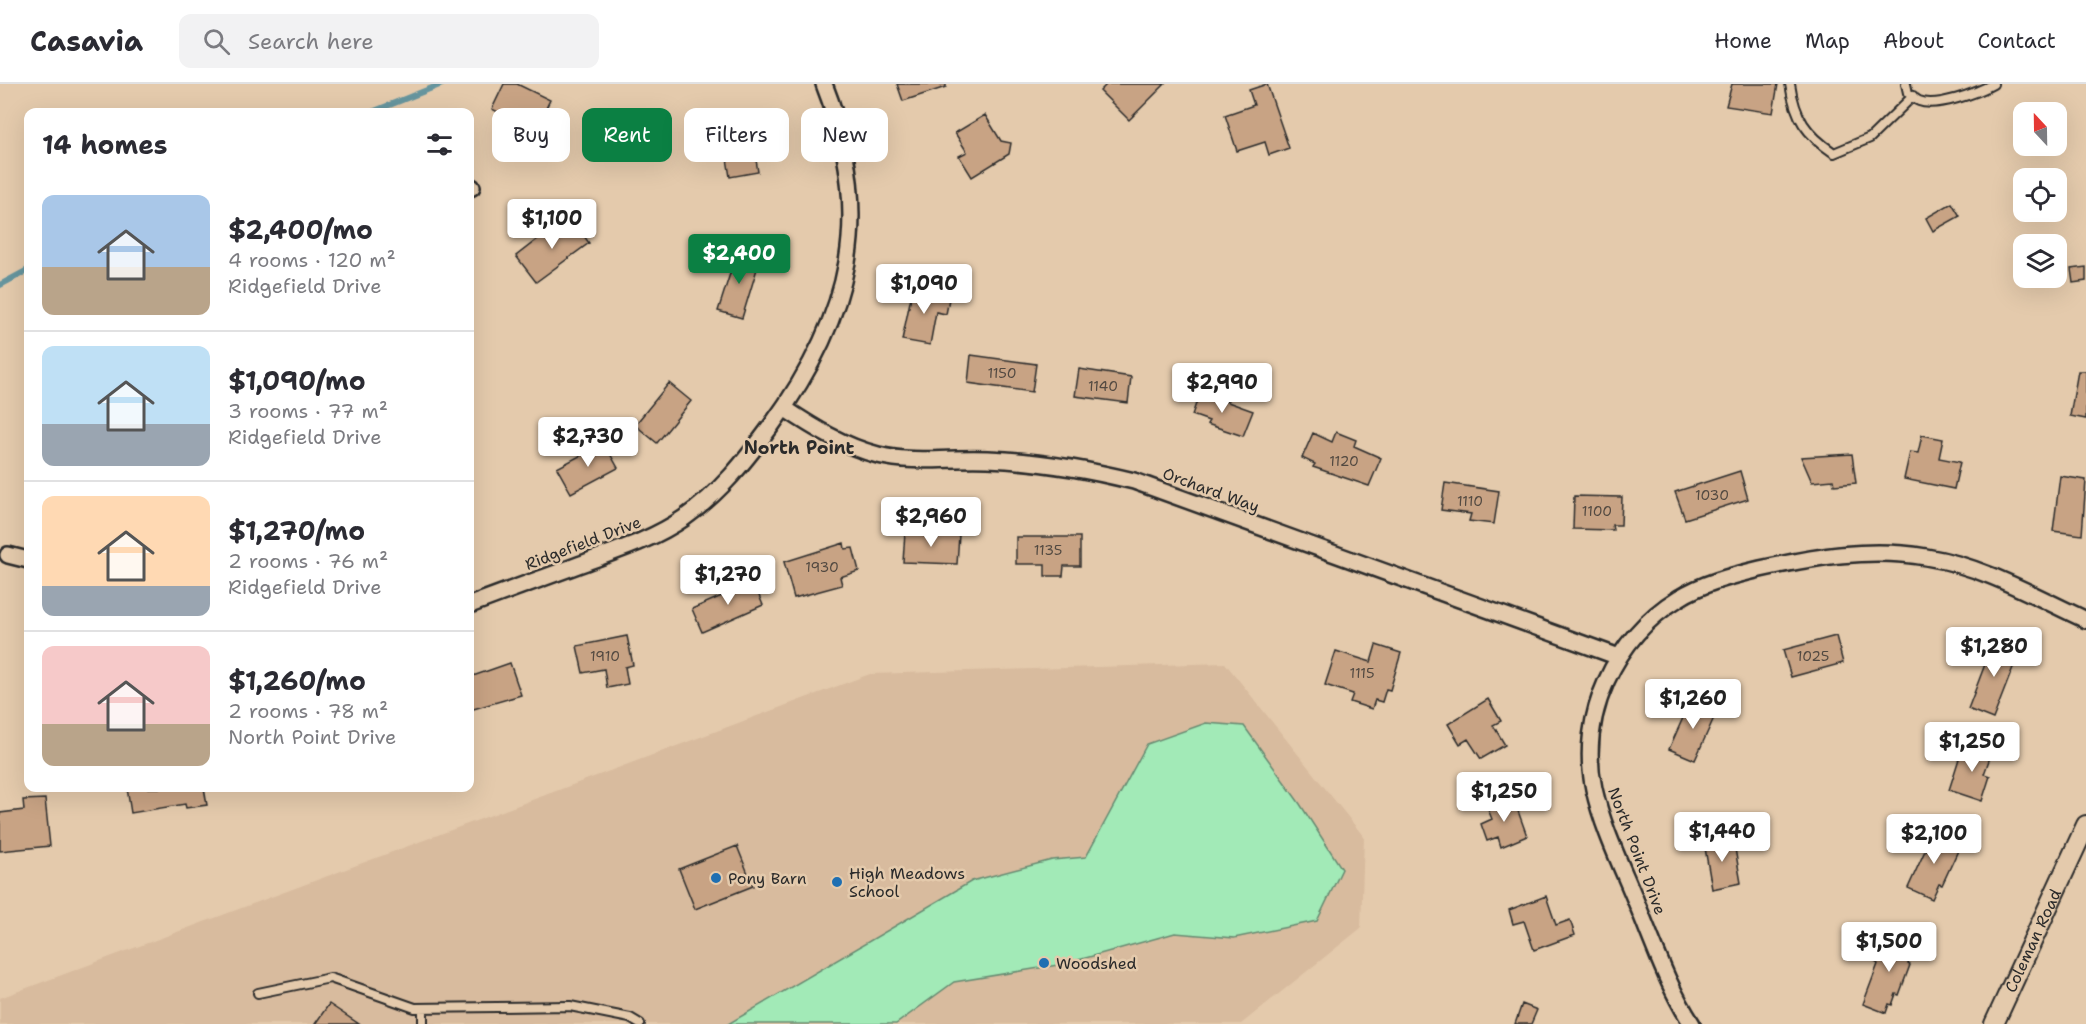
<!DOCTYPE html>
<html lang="en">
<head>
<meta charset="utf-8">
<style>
  :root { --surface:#fff; --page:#f2f2f3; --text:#2b2b33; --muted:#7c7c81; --line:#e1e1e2; --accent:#0b8043 }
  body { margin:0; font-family:"Shantell Sans",sans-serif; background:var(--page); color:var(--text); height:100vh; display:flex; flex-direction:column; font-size:22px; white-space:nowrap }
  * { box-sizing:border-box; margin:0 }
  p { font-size:20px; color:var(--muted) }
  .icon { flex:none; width:33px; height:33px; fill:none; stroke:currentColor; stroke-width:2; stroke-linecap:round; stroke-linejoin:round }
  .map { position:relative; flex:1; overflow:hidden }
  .details { position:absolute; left:24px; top:24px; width:450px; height:684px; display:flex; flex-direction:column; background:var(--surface); border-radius:12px; box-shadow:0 6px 24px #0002 }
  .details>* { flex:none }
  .guide { position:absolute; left:492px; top:24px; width:570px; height:54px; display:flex; gap:12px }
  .needle { width:39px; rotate:338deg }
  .buttons { position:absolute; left:2013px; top:18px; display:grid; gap:12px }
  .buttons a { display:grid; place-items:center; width:54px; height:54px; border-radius:12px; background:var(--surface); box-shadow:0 6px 24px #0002; font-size:30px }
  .price { position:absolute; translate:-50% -51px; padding:0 14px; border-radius:6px; background:#fff; color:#222; font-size:20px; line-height:39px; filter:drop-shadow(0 2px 3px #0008) }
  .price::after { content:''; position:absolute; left:50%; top:36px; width:18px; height:14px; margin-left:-9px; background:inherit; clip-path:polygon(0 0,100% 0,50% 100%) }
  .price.selected { background:var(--accent); color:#fff }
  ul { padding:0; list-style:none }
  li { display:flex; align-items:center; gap:18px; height:150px; padding:0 18px }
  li+li { border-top:2px solid var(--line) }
  li span { display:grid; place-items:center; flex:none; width:168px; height:120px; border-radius:12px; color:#555 }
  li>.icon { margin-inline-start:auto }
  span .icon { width:72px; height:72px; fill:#fffc; stroke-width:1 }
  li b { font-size:26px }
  h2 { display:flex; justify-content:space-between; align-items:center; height:72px; padding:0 18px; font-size:26px }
  .pill { padding:0 21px; border-radius:12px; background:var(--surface); box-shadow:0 6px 24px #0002; font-size:21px; line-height:54px }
  .pill.selected { background:var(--accent); color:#fff }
  header { display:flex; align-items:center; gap:36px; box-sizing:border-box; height:84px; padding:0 30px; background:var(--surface); border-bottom:2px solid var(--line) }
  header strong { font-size:28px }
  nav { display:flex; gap:33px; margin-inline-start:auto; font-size:21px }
  .search { width:420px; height:54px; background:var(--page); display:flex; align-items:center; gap:15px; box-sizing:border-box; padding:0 21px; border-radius:12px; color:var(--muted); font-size:22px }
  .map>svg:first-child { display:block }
</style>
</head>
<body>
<header>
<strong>Casavia</strong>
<div class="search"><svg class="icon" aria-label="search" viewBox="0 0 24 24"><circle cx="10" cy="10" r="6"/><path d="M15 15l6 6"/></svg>Search here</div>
<nav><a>Home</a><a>Map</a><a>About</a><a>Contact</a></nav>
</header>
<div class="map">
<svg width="2086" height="940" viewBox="0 0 2086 940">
  <rect width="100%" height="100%" fill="#e4caac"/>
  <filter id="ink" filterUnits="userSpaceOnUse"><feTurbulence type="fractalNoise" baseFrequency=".0167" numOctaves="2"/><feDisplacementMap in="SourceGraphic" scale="12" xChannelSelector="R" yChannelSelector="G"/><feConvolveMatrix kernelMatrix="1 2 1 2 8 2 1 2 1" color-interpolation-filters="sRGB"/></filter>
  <g filter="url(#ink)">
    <path fill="#d8bb9e" d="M1225 579 1364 753 1361 844 1241 940H0V914L870 590Z"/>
    <path fill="#a2eab7" stroke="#668a71" stroke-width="1.5" d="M1206 639 1244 642 1300 720 1342 785 1317 837 1234 854 1175 849 1064 880 954 898 896 940H728L972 797 1052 776 1086 773 1147 660Z"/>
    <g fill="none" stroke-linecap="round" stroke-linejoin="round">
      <path stroke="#66959e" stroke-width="6" d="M372 28 442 0
        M0 201 28 186"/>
    </g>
    <path fill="#c8a384" stroke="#2b2b2b" stroke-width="1.5" d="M504 0H517L550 16 535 47 492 25Z
      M897 0H946V3L903 17Z
      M1107 0H1165L1129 36 1100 7Z
      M1267 0 1289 64 1269 71 1265 58 1237 67 1225 31 1254 21 1249 6Z
      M1732 0H1778L1773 29 1726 22Z
      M985 31 1001 57 1011 59 1009 70 972 93 959 72 967 68 955 49Z
      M751 46 758 88 730 93 723 50Z
      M1952 119 1960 132 1933 147 1926 134Z
      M573 136 589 159 536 198 516 172 552 144 555 150Z
      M737 168 760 175 742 234 718 227Z
      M2086 183V197L2073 199 2071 185Z
      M913 203 950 210 946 230 936 228 930 261 902 256Z
      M971 271 1036 280 1032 308 968 299Z
      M1079 285 1131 293 1128 319 1075 312Z
      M2078 287H2086V335L2070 332Z
      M669 299 691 317 657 359 635 341Z
      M1200 308 1253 327 1243 352 1207 340 1209 337 1192 331Z
      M1336 348 1356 356 1354 362 1381 374 1369 402 1313 383 1315 380 1302 374 1313 349 1332 358Z
      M1922 351 1943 355 1939 374 1960 378 1954 405 1904 395 1910 368 1918 369Z
      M604 359 618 384 571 409 557 384Z
      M1852 370 1856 399 1834 401 1833 396 1812 398 1801 373Z
      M1740 387 1748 415 1685 435 1675 408Z
      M2060 392 2086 396 2082 451 2053 447Z
      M1445 399 1499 407 1494 440 1469 437 1471 430 1441 426Z
      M1574 412 1622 413 1621 441H1612L1613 446 1573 445Z
      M905 448 959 451 957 480 903 478Z
      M1016 453H1080V482H1064L1063 492H1045V480H1016Z
      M844 459 845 465 853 464 859 487 840 493 842 501 794 514 784 478Z
      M752 495 763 521 702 548 692 525 722 512 720 508Z
      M627 552 633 581 625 583 628 600 607 604 604 585 583 589 577 562Z
      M1836 552 1843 579 1791 593 1783 566Z
      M1995 554 2021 563 1993 635 1968 625Z
      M1376 561 1401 569 1390 606 1386 605 1382 618 1375 616 1372 625 1350 618 1353 610 1325 601 1336 567 1371 578Z
      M510 579 521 611 470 626V593Z
      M1488 615 1501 637 1493 641 1505 661 1481 675 1468 655 1460 660 1448 640Z
      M1691 616 1717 627 1695 676 1669 665Z
      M1964 659 1992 668 1984 690 1990 692 1982 717 1949 706Z
      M127 704H204L207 721 186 724 185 720 131 729Z
      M1513 713 1527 752 1501 763 1498 753 1487 757 1481 740 1492 735 1487 723Z
      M45 715 50 762 0 767V729L24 726 23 716Z
      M1934 747 1961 760 1942 801 1939 800 1932 815 1908 804Z
      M1733 753 1741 799 1712 805 1704 758Z
      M737 762 753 802 695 825 679 785Z
      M1546 812 1556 841 1570 836 1575 851 1534 866 1524 837 1513 840 1509 826Z
      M1886 849 1914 860 1908 880 1910 881 1899 911 1896 910 1892 921 1889 920 1886 929 1863 920 1878 880 1875 878Z
      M329 920 359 940H315Z
      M1522 920 1537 926 1531 940H1515Z"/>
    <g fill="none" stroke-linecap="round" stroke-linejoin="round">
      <g stroke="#2b2b2b" stroke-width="12">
        <path id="service" d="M1790 0C1795 34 1806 50 1834 69L1870 54 1913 12
          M1906 0 1908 9C1911 11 1915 15 1919 17 1936 24 1977 9 1993 0
          M258 909 330 894 415 924 570 922 630 934 640 940
          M423 924V940"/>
      </g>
      <g stroke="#2b2b2b" stroke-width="20">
        <path id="minor" d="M470 104 472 103
          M784 324C814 344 843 362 878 371 914 380 952 373 988 375 1038 377 1085 385 1134 397L1619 573
          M8 471 28 476
          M470 521C509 506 549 492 589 477 622 465 655 454 684 434 720 409 746 376 771 342 852 231 875 130 824 0
          M1692 940C1668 903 1654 861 1637 820 1622 783 1603 745 1594 705 1578 632 1615 553 1679 514 1703 499 1731 492 1760 485 1814 473 1870 463 1926 473 1983 482 2034 512 2086 536"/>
      </g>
      <g stroke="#2b2b2b" stroke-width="22">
        <g id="tertiary">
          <path id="s1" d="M1994 940 2086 741"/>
        </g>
      </g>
      <use href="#service" stroke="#e4caac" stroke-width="8"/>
      <use href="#minor" stroke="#e4caac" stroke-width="15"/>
      <use href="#tertiary" stroke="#e4caac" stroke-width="18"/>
    </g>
  </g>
  <g fill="#1f6fb2" stroke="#e4caac" stroke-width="2">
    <circle cx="716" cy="794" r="6"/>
    <circle cx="837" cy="798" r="6"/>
    <circle cx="1044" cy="879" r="6"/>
  </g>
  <g text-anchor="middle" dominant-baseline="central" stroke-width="5" stroke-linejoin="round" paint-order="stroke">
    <g font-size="14" fill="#524941">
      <text x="1002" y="289">1150</text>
      <text x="1103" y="302">1140</text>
      <text x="1344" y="377">1120</text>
      <text x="1712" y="411">1030</text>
      <text x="1470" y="417">1110</text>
      <text x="1597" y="427">1100</text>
      <text x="1048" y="466">1135</text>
      <text x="822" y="483">1930</text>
      <text x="605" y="572">1910</text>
      <text x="1813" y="572">1025</text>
      <text x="1362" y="589">1115</text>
    </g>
    <g font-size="16" fill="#2b2b2b" stroke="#e4caac">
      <text transform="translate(1211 406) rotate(20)">Orchard Way</text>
      <text transform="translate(583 459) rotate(-21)">Ridgefield Drive</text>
      <text transform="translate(1637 767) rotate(69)">North Point Drive</text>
      <text stroke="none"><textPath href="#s1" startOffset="92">Coleman Road</textPath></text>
    </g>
    <g font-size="16" fill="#2b2b2b" stroke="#e4caac" text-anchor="start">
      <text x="849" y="789">High Meadows<tspan x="849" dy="18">School</tspan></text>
      <text x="728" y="794">Pony Barn</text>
      <text x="1056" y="879">Woodshed</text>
    </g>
    <g font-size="18" font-weight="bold" fill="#2b2b2b" stroke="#e4caac">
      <text x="799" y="364">North Point</text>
    </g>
  </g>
</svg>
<div class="buttons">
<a><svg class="needle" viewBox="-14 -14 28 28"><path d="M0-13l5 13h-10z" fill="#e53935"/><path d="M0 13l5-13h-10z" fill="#7c7c81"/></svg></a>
<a><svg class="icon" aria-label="locate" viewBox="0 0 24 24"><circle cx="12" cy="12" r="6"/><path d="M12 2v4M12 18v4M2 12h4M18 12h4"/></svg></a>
<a><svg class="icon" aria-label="layers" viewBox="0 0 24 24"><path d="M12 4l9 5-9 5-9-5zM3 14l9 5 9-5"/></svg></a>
</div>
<b class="price" style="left:552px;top:166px">$1,100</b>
<b class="price selected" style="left:739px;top:201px">$2,400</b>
<b class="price" style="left:924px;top:231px">$1,090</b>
<b class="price" style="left:1222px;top:330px">$2,990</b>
<b class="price" style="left:588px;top:384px">$2,730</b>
<b class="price" style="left:931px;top:464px">$2,960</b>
<b class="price" style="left:728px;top:522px">$1,270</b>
<b class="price" style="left:1994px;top:594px">$1,280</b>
<b class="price" style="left:1693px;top:646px">$1,260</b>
<b class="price" style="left:1972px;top:689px">$1,250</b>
<b class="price" style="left:1504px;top:739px">$1,250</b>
<b class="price" style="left:1722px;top:779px">$1,440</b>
<b class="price" style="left:1934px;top:781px">$2,100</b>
<b class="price" style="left:1889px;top:889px">$1,500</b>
<div class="guide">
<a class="pill">Buy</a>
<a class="pill selected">Rent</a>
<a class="pill">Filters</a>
<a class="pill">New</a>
</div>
<section class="details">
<h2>14 homes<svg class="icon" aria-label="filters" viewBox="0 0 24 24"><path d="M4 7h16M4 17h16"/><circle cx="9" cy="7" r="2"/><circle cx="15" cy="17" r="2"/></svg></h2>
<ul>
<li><span style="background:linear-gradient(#a9c7e8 60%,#b9a48a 0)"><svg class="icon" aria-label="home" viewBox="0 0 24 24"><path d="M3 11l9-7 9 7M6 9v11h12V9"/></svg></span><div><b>$2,400/mo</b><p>4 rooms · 120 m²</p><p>Ridgefield Drive</p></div></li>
<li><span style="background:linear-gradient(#bfe0f5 65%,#9aa5b1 0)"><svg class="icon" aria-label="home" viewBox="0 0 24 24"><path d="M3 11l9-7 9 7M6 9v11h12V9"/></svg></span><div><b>$1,090/mo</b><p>3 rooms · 77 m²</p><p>Ridgefield Drive</p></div></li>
<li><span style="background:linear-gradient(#ffd9b3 75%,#9aa5b1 0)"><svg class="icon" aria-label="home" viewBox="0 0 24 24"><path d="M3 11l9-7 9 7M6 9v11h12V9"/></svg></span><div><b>$1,270/mo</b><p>2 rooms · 76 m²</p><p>Ridgefield Drive</p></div></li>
<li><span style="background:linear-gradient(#f6c9c9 65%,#b9a48a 0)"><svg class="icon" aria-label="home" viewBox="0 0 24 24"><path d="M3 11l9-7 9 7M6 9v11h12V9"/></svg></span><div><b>$1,260/mo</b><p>2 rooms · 78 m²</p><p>North Point Drive</p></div></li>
</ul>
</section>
</div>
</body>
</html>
